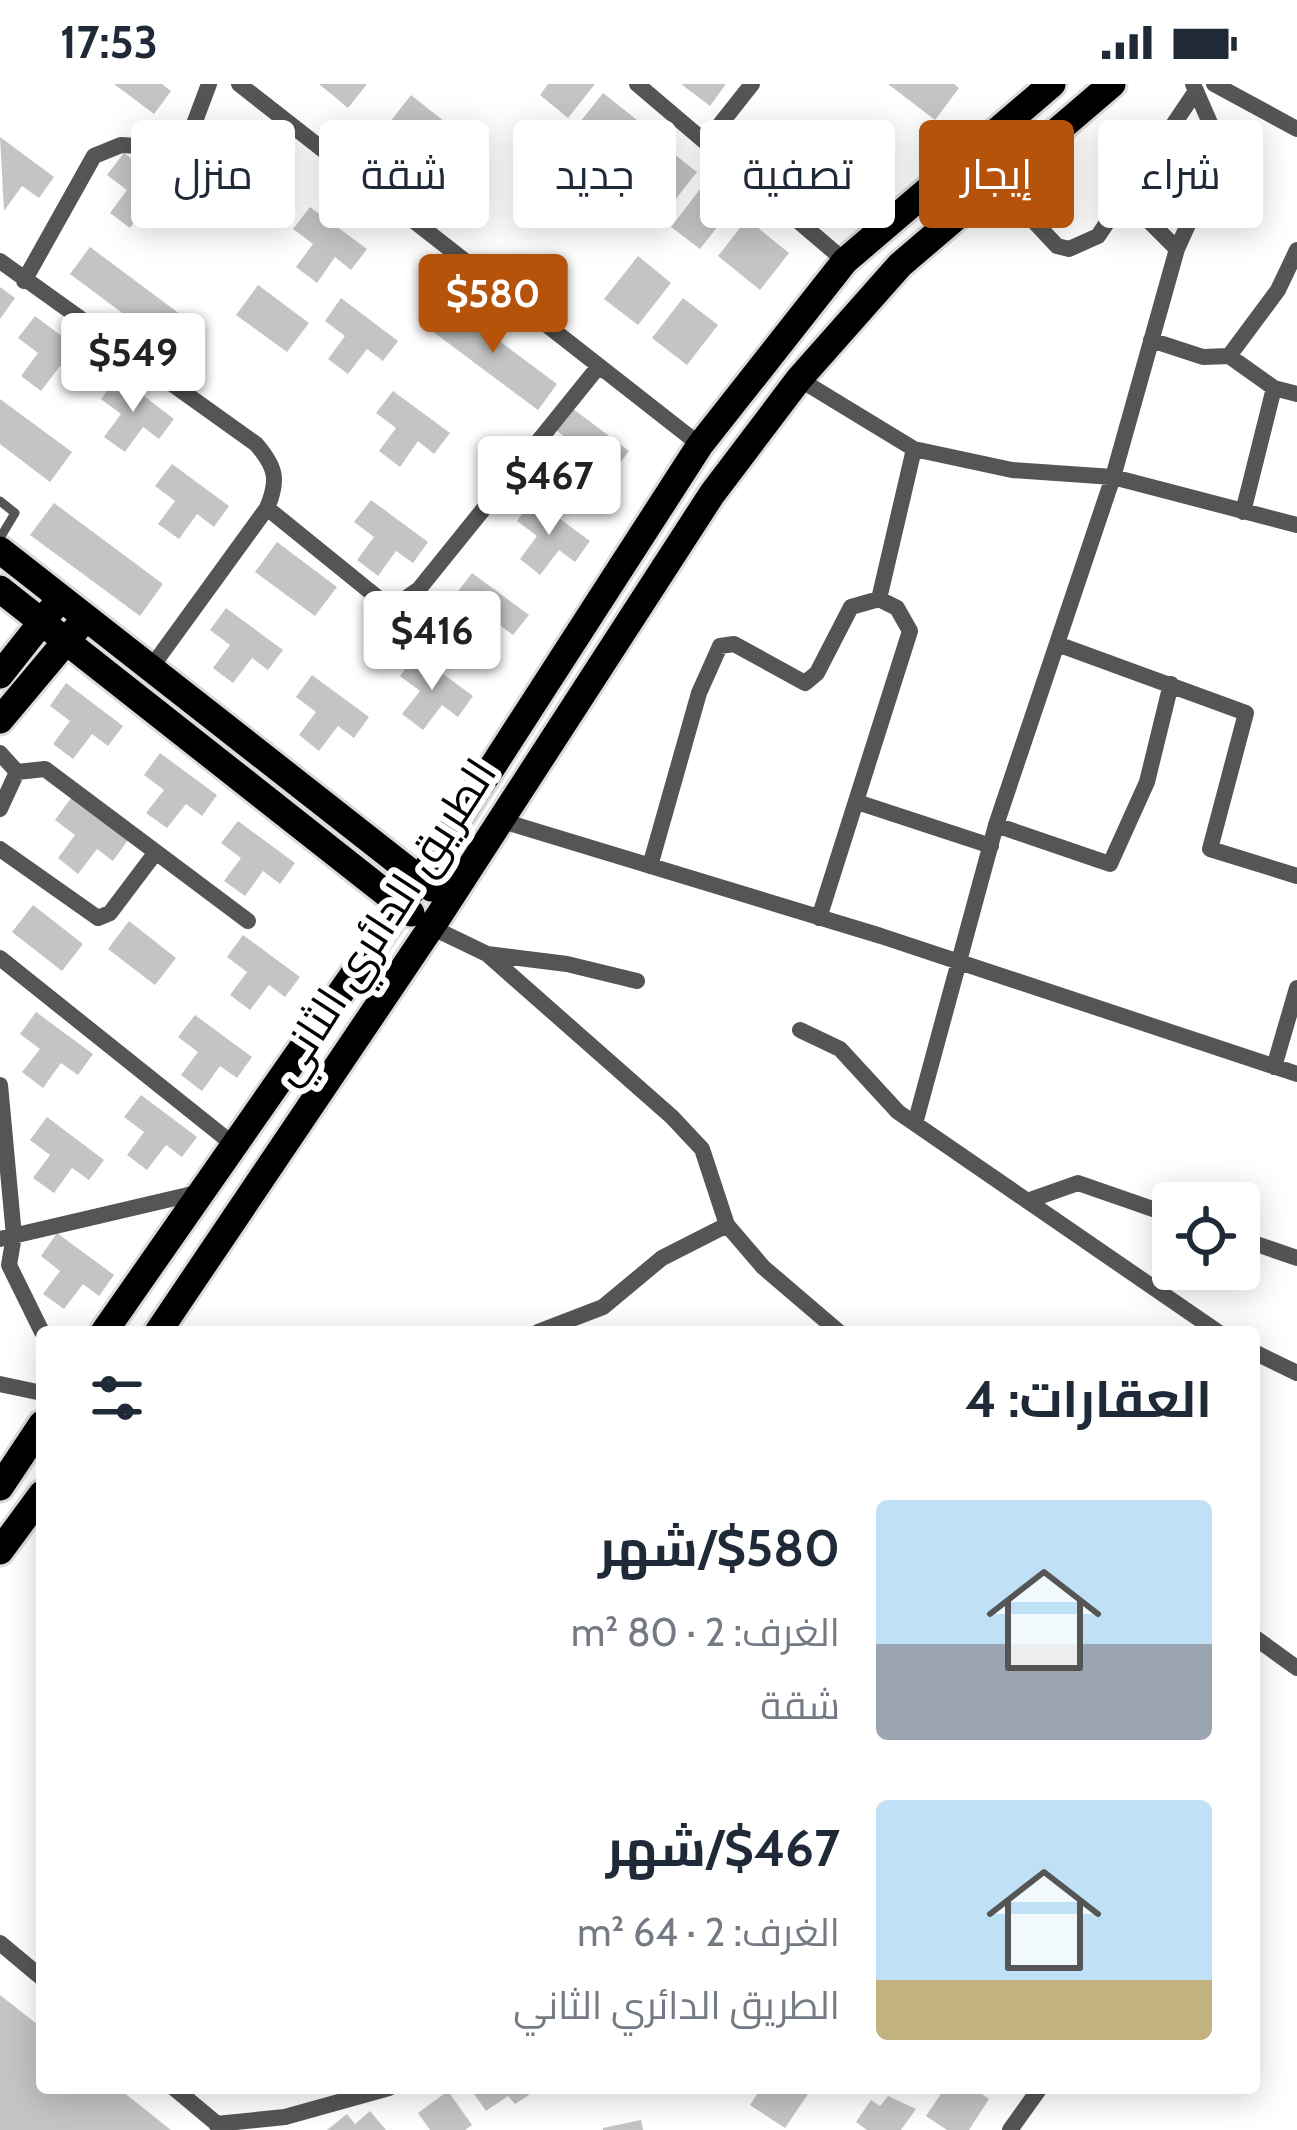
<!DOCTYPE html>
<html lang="ar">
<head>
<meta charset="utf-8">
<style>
  :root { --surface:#fff; --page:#f6f6f7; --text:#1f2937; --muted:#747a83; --accent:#b45309 }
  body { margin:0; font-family:Cabin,Cairo,sans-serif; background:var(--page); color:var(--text); direction:rtl; height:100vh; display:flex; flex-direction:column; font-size:45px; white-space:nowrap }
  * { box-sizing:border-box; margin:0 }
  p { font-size:39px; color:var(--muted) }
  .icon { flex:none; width:66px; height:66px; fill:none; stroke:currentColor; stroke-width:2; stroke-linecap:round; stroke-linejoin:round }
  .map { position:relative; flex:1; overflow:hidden; direction:ltr }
  .drawer { position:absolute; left:36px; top:1242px; width:1224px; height:768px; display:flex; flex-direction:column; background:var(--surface); border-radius:12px; box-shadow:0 6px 30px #0003; direction:rtl }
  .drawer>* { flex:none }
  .banner { position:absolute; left:36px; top:36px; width:1227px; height:108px; direction:rtl; display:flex; gap:24px }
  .tools { position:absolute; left:1152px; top:1098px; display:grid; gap:24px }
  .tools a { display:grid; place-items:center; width:108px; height:108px; border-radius:12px; background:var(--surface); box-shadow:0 6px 30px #0003; font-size:60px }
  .price { position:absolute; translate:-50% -102px; padding:0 27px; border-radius:12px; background:#fff; color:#222; font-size:39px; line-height:78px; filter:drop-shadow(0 3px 6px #0008) }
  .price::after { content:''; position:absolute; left:50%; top:72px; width:36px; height:27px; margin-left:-18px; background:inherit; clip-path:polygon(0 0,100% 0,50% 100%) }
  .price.active { background:var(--accent); color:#fff }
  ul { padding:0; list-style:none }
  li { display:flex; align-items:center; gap:36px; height:300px; padding:0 48px }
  li span { display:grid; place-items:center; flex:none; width:336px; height:240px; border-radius:12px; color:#555 }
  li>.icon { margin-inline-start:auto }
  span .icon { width:144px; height:144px; fill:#fffc; stroke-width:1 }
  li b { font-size:51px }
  h2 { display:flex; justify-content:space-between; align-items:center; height:144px; padding:0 48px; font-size:51px }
  .chip { padding:0 42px; border-radius:12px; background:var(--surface); box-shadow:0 6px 30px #0003; font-size:42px; line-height:108px }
  .chip.active { background:var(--accent); color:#fff }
  .status { display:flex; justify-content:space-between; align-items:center; height:84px; padding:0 60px; background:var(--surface); direction:ltr }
  .status svg { height:33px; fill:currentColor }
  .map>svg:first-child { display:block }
</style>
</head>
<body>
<div class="status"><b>17:53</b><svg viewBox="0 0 49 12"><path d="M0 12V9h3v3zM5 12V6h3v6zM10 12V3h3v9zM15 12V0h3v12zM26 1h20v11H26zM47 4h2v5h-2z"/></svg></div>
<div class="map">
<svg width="1297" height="2046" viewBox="0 0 1297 2046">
  <rect width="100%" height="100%" fill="#fff"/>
  <path fill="#c4c4c4" d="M114 0H162L171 7 154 30Z
    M319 0H367L348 24Z
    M548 0H595L568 34 540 11Z
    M681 0H726L710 22Z
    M888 0H954L959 4 935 36Z
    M603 9 637 36 607 74 573 47Z
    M411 11 445 38 409 84 375 57Z
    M810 43 862 84 844 107 792 66Z
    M0 53 54 93 39 114 22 102 4 127Z
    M228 56 285 98 270 118 253 106 235 131 214 116 232 93 212 78Z
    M660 59 697 88 660 135 622 106Z
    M124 69 180 111 165 131 149 119 130 144 110 129 127 106 107 91Z
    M701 104 730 127 700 165 671 143Z
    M310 123 367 165 351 186 335 173 317 199 296 183 313 160 293 145Z
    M747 135 789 169 760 206 718 172Z
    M90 163 204 248 184 275 70 190Z
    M638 172 671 199 638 241 604 215Z
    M258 201 309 239 287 268 236 231Z
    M0 203 15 214 0 235Z
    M341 214 398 257 383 277 367 265 348 290 328 275 345 252 325 237Z
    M683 214 718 241 687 281 652 254Z
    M447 218 557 300 538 326 428 244Z
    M35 232 91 274 76 295 60 282 41 307 21 292 38 269 18 254Z
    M118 292 174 335 159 355 143 343 125 368 104 353 121 330 101 315Z
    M393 307 450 349 434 370 418 357 400 383 379 367 396 344 376 329Z
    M0 315 72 368 50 398 0 360Z
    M572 324 629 367 614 387 598 375 579 400 558 384 575 361 556 346Z
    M172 380 229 422 214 443 197 430 179 455 158 440 175 417 155 402Z
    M533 415 590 457 575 478 559 466 540 491 520 475 537 452 517 437Z
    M371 416 428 458 413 479 396 467 378 492 357 476 374 453 354 438Z
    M54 419 163 500 140 532 30 451Z
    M277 458 337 503 315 532 255 488Z
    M472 489 529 531 513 551 497 539 479 564 458 549 475 526 455 511Z
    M226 524 283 566 268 586 252 574 233 599 213 584 230 561 210 546Z
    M416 570 473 612 458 633 442 621 423 646 402 630 420 607 400 592Z
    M312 591 369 633 354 654 338 642 319 667 299 651 316 628 296 613Z
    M66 599 123 642 108 662 92 650 73 675 53 660 70 637 50 622Z
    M160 669 217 711 202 732 186 720 167 744 146 729 164 706 144 691Z
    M71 714 128 756 113 777 97 765 78 790 58 774 75 751 55 736Z
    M238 737 295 779 280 800 263 787 245 812 224 797 241 774 221 759Z
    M33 821 83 860 62 887 12 848Z
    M129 837 176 874 155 901 108 865Z
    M243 851 300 893 285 913 269 901 250 926 230 911 247 888 227 873Z
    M36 928 93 970 78 991 61 979 43 1004 22 988 40 965 20 950Z
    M195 931 252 973 237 994 220 982 202 1007 181 991 198 968 178 953Z
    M141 1011 197 1053 182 1073 166 1061 147 1086 127 1071 144 1048 124 1033Z
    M47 1033 104 1076 89 1096 72 1084 54 1109 33 1094 50 1071 30 1056Z
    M57 1149 114 1191 99 1212 83 1200 64 1225 43 1210 60 1187 41 1172Z
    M0 1911 42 1944V2004H118L171 2046H0Z
    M470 2004H524L529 2011 515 2020 508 2012 486 2027Z
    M761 2004H812L785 2044 750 2021Z
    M945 2004H973L989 2015 969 2046H947L926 2032Z
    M448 2007 472 2041 465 2046H430L418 2029Z
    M888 2012 916 2025 901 2046H867L856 2038 871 2016 880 2022Z
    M370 2027 386 2046H327L347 2030 355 2040Z
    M641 2036 643 2046H603V2044Z"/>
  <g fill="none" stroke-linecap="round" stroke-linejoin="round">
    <g stroke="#dbdbdb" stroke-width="33">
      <path id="primary" d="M0 466 431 804
        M0 505 411 829
        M0 591 52 525
        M0 636 78 543
        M104 1248 420 795 700 361 845 177 1052 0
        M158 1248 440 830 712 410 799 295 900 181 1112 0
        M0 1403 42 1340
        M0 1467 42 1410"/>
    </g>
    <path stroke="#555" stroke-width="9" d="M0 417 15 429 0 454"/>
    <path stroke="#555" stroke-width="16" d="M239 0 700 361
      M637 0 845 177
      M1214 0 1297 45
      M707 57 752 0
      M997 98 1057 162 1069 165 1098 152 1196 7
      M1125 113 1177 165
      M0 177 256 360C276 383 279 396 267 424L153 581
      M24 197 94 72 121 61 175 64 191 48 209 0
      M1151 256 1203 273 1229 272 1278 206 1297 166
      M1229 272 1274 304 1297 310
      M799 295 914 365 1012 386 1113 393 1297 441
      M267 424 383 518 399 519 419 505 599 282
      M1243 428 1274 304
      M1060 561 1246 629 1210 765 1297 792
      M0 669 17 688 0 725
      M17 688 45 685 248 837
      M857 718 991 762
      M499 736 881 852 1297 990
      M996 741 1110 780 1147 698 1171 600
      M0 765 98 834 110 829 156 768
      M650 782 699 609 720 562 734 560 805 599 817 589 851 523 879 515
      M819 834 910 547 897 524 879 515 914 365
      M431 843 487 870 672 1033 702 1065 727 1141 763 1183 839 1248
      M487 870 567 880 637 897
      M0 874 234 1061
      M800 946 840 965 898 1028 1218 1248
      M1274 983 1297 904
      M0 1001 14 1152 9 1181 42 1248
      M916 1036 996 741 1113 393 1177 165 1217 76 1210 39 1193 0
      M1027 1117 1078 1099 1173 1132
      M1239 1154 1297 1174
      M0 1155 201 1108
      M538 1248 603 1223 662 1174 727 1141
      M1254 1268 1297 1289
      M0 1300 42 1309
      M1254 1553 1297 1584
      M0 1859 42 1894
      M174 2004 223 2045
      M216 2040 285 2033 389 2004
      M1010 2046 1040 2004"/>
    <use href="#primary" stroke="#000" stroke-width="27"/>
  </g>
  <g text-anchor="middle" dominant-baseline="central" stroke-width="12" stroke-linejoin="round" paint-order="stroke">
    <g font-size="45" fill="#000" stroke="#fff">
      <text transform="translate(382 837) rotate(-57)">الطريق الدائري الثاني</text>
    </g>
  </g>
</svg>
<div class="tools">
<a><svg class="icon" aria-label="locate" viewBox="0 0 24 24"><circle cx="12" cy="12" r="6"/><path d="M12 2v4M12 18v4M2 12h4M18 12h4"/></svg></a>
</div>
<b class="price active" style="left:493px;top:272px">$580</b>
<b class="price" style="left:133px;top:331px">$549</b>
<b class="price" style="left:549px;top:454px">$467</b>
<b class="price" style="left:432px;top:609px">$416</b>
<div class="banner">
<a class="chip">شراء</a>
<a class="chip active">إيجار</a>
<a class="chip">تصفية</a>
<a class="chip">جديد</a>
<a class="chip">شقة</a>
<a class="chip">منزل</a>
</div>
<section class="drawer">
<h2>العقارات: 4<svg class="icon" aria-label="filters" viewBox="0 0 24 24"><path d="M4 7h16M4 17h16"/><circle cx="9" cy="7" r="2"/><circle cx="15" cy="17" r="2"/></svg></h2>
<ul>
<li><span style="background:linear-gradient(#bfe0f5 60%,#9aa5b1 0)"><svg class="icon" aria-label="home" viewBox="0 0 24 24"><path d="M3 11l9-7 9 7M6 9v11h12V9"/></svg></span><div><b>$580/شهر</b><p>الغرف: 2 · 80 m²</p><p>شقة</p></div></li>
<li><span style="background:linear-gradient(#bfe0f5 75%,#c2b280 0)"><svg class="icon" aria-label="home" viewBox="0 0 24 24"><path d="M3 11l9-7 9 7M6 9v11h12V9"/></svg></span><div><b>$467/شهر</b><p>الغرف: 2 · 64 m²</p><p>الطريق الدائري الثاني</p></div></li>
</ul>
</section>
</div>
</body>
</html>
